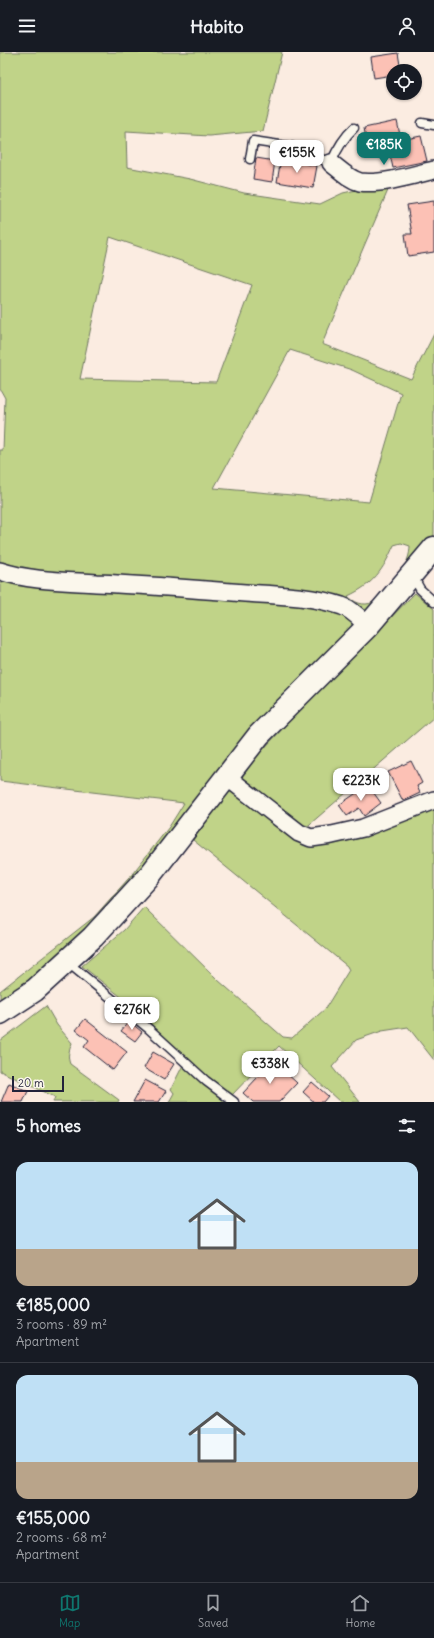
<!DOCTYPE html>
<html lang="en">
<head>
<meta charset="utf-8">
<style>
  :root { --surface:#171b24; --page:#20242c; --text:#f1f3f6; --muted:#9ea1a6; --line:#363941; --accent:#0f766e }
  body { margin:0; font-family:Delius,sans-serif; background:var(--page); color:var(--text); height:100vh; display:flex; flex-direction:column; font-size:15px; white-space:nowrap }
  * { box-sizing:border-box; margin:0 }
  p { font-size:13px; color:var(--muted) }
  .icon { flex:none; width:22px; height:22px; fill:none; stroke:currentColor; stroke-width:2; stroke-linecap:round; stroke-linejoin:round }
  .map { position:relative; height:1050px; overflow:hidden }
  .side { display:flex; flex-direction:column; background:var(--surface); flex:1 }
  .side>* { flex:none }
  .controls { position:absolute; left:386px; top:12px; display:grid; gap:8px }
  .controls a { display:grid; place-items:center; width:36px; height:36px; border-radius:50%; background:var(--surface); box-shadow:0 1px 3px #0004; font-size:20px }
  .scale { position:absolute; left:12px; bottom:10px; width:52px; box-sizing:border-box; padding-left:4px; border:2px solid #22223b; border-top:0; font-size:11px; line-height:14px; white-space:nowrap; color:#22223b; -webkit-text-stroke:3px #fbf7ec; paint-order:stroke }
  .price { position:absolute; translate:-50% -34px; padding:0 9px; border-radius:8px; background:#fff; color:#222; font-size:13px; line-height:26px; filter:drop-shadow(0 1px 2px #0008) }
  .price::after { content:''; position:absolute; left:50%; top:24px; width:12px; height:9px; margin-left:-6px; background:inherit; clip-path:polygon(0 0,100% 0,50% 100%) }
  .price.selected { background:var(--accent); color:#fff }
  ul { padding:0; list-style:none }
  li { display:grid; align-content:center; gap:8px; height:212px; padding:0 16px }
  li+li { border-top:1px solid var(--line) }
  li span { display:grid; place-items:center; height:124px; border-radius:12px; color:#555 }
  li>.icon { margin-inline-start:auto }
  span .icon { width:72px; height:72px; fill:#fffc; stroke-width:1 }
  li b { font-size:17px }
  h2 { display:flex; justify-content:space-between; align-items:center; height:48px; padding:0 16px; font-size:17px }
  header { display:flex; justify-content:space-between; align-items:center; height:52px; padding:0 16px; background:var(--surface); font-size:18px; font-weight:700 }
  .tab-bar { display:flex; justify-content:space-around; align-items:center; height:56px; border-top:1px solid var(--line); background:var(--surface); font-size:11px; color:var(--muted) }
  .tab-bar a { display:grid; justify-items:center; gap:2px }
  .tab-bar .selected { color:var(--accent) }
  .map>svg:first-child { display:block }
</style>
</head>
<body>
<header><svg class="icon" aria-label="menu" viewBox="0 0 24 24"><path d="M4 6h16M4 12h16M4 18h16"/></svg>Habito<svg class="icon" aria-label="person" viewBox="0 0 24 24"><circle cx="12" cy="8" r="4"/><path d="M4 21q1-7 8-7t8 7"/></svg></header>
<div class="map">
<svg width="434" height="1050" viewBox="0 0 434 1050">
  <rect width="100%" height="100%" fill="#fbece1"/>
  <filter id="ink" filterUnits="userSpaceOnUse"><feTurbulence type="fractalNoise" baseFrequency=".025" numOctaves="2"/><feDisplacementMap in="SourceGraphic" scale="8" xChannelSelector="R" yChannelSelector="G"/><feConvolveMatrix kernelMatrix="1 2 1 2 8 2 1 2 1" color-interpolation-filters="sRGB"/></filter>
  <g filter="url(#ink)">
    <path fill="#c0d388" stroke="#717a62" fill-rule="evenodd" d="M0 0H282L263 79 209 84 126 79 127 115 190 127 244 141 320 152 343 141 361 137 389 136 322 292 411 327 434 282V484L412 512 372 558H364L342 549 73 526 0 514V398H3L5 346 0 337ZM110 185 252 233 216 330 80 327ZM290 298 352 318 401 341 369 450 214 436ZM401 491 410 494C410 513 396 525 384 539 381 542 377 548 373 550 364 555 353 550 348 544 374 532 383 518 394 493Z
      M0 524 159 538 339 557 352 568V577L285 642 222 711 131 836 34 925 0 951V939L94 865 129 826 169 775 184 751 0 729Z
      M415 541 434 557V665L303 778 240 728 258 703 297 661Z
      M231 736 297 785 434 753V1008L408 975 382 979 356 988 332 1015 360 1050H340L279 994 231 1044 208 1026 125 948 82 914 124 878 144 855 218 928 283 985 292 986 325 957 349 918 347 914 193 788Z
      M46 954 57 973 72 991C69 999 67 1004 70 1012L119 1048 118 1050H53L55 1045 0 1019V989Z
      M183 1013 225 1050H169L174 1041 171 1037Z"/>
    <path fill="#fcc1b5" stroke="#22223b" d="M398 1 401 19H393V23L374 26 371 5Z
      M397 69 401 88 421 84 427 109 393 116 389 98 369 102 364 76Z
      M256 106 275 109 272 130 253 127Z
      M281 107 317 114 313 136 277 130Z
      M434 149V200L408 204 405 182H412L407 153Z
      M411 709 422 731 417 734 420 741 403 749 388 720Z
      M368 733 381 751 364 764 359 756 347 764 339 753Z
      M85 967 127 1000 113 1018 84 995 89 988 76 978Z
      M129 969 142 980 135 989 121 979Z
      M153 1000 174 1012 164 1028 144 1016Z
      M273 1009 297 1031 279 1050H253L243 1041Z
      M145 1028 166 1039 159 1050H133Z
      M312 1030 328 1044 323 1050H314L303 1040Z
      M9 1031 28 1039 23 1050H1Z"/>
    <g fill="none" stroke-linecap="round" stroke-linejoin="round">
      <g stroke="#22223b" stroke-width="11">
        <path id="service" d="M422 71 434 73
          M250 107 253 89 293 95 331 111C337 97 343 86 354 76
          M413 524 420 537 434 550
          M67 910 149 977 206 1029 234 1050"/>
      </g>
      <g stroke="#22223b" stroke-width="20">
        <path id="minor" d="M331 111C340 118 349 127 360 130 381 133 414 123 434 118
          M0 519C30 529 65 529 96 531 146 533 196 537 245 541 277 543 312 544 342 554 352 557 360 567 368 574
          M227 725 299 781 311 786 332 783 363 776 434 748"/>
      </g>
      <g stroke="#22223b" stroke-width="25">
        <path id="secondary" d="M0 961 35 938 93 885 150 823 259 683 368 574 434 496"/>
      </g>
      <use href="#service" stroke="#fbf7ec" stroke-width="8"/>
      <use href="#minor" stroke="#fbf7ec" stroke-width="17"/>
      <use href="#secondary" stroke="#fbf7ec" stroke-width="22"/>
    </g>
  </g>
</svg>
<div class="controls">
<a><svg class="icon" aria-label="locate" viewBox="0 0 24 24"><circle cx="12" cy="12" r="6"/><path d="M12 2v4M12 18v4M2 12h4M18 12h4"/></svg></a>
</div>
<div class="scale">20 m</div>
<b class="price selected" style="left:384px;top:114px">€185K</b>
<b class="price" style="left:297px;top:122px">€155K</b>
<b class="price" style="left:361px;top:750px">€223K</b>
<b class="price" style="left:132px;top:979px">€276K</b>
<b class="price" style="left:270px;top:1033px">€338K</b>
</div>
<section class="side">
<h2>5 homes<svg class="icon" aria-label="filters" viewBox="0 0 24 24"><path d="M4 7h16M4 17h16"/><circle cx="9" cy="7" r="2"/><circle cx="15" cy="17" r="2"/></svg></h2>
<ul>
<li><span style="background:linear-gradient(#bfe0f5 70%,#b9a48a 0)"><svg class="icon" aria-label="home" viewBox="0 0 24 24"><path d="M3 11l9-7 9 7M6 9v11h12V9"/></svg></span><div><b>€185,000</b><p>3 rooms · 89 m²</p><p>Apartment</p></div></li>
<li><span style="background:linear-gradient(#bfe0f5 70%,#b9a48a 0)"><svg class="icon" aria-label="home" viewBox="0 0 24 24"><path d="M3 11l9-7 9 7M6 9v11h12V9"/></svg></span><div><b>€155,000</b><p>2 rooms · 68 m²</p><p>Apartment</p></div></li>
</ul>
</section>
<nav class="tab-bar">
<a class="selected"><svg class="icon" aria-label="map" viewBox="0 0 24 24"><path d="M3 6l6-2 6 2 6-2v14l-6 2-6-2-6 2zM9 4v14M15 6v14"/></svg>Map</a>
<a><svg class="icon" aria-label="saved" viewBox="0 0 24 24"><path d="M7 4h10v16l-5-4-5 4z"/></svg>Saved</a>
<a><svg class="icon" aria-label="home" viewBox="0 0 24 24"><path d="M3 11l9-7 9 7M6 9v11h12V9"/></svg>Home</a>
</nav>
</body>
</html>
